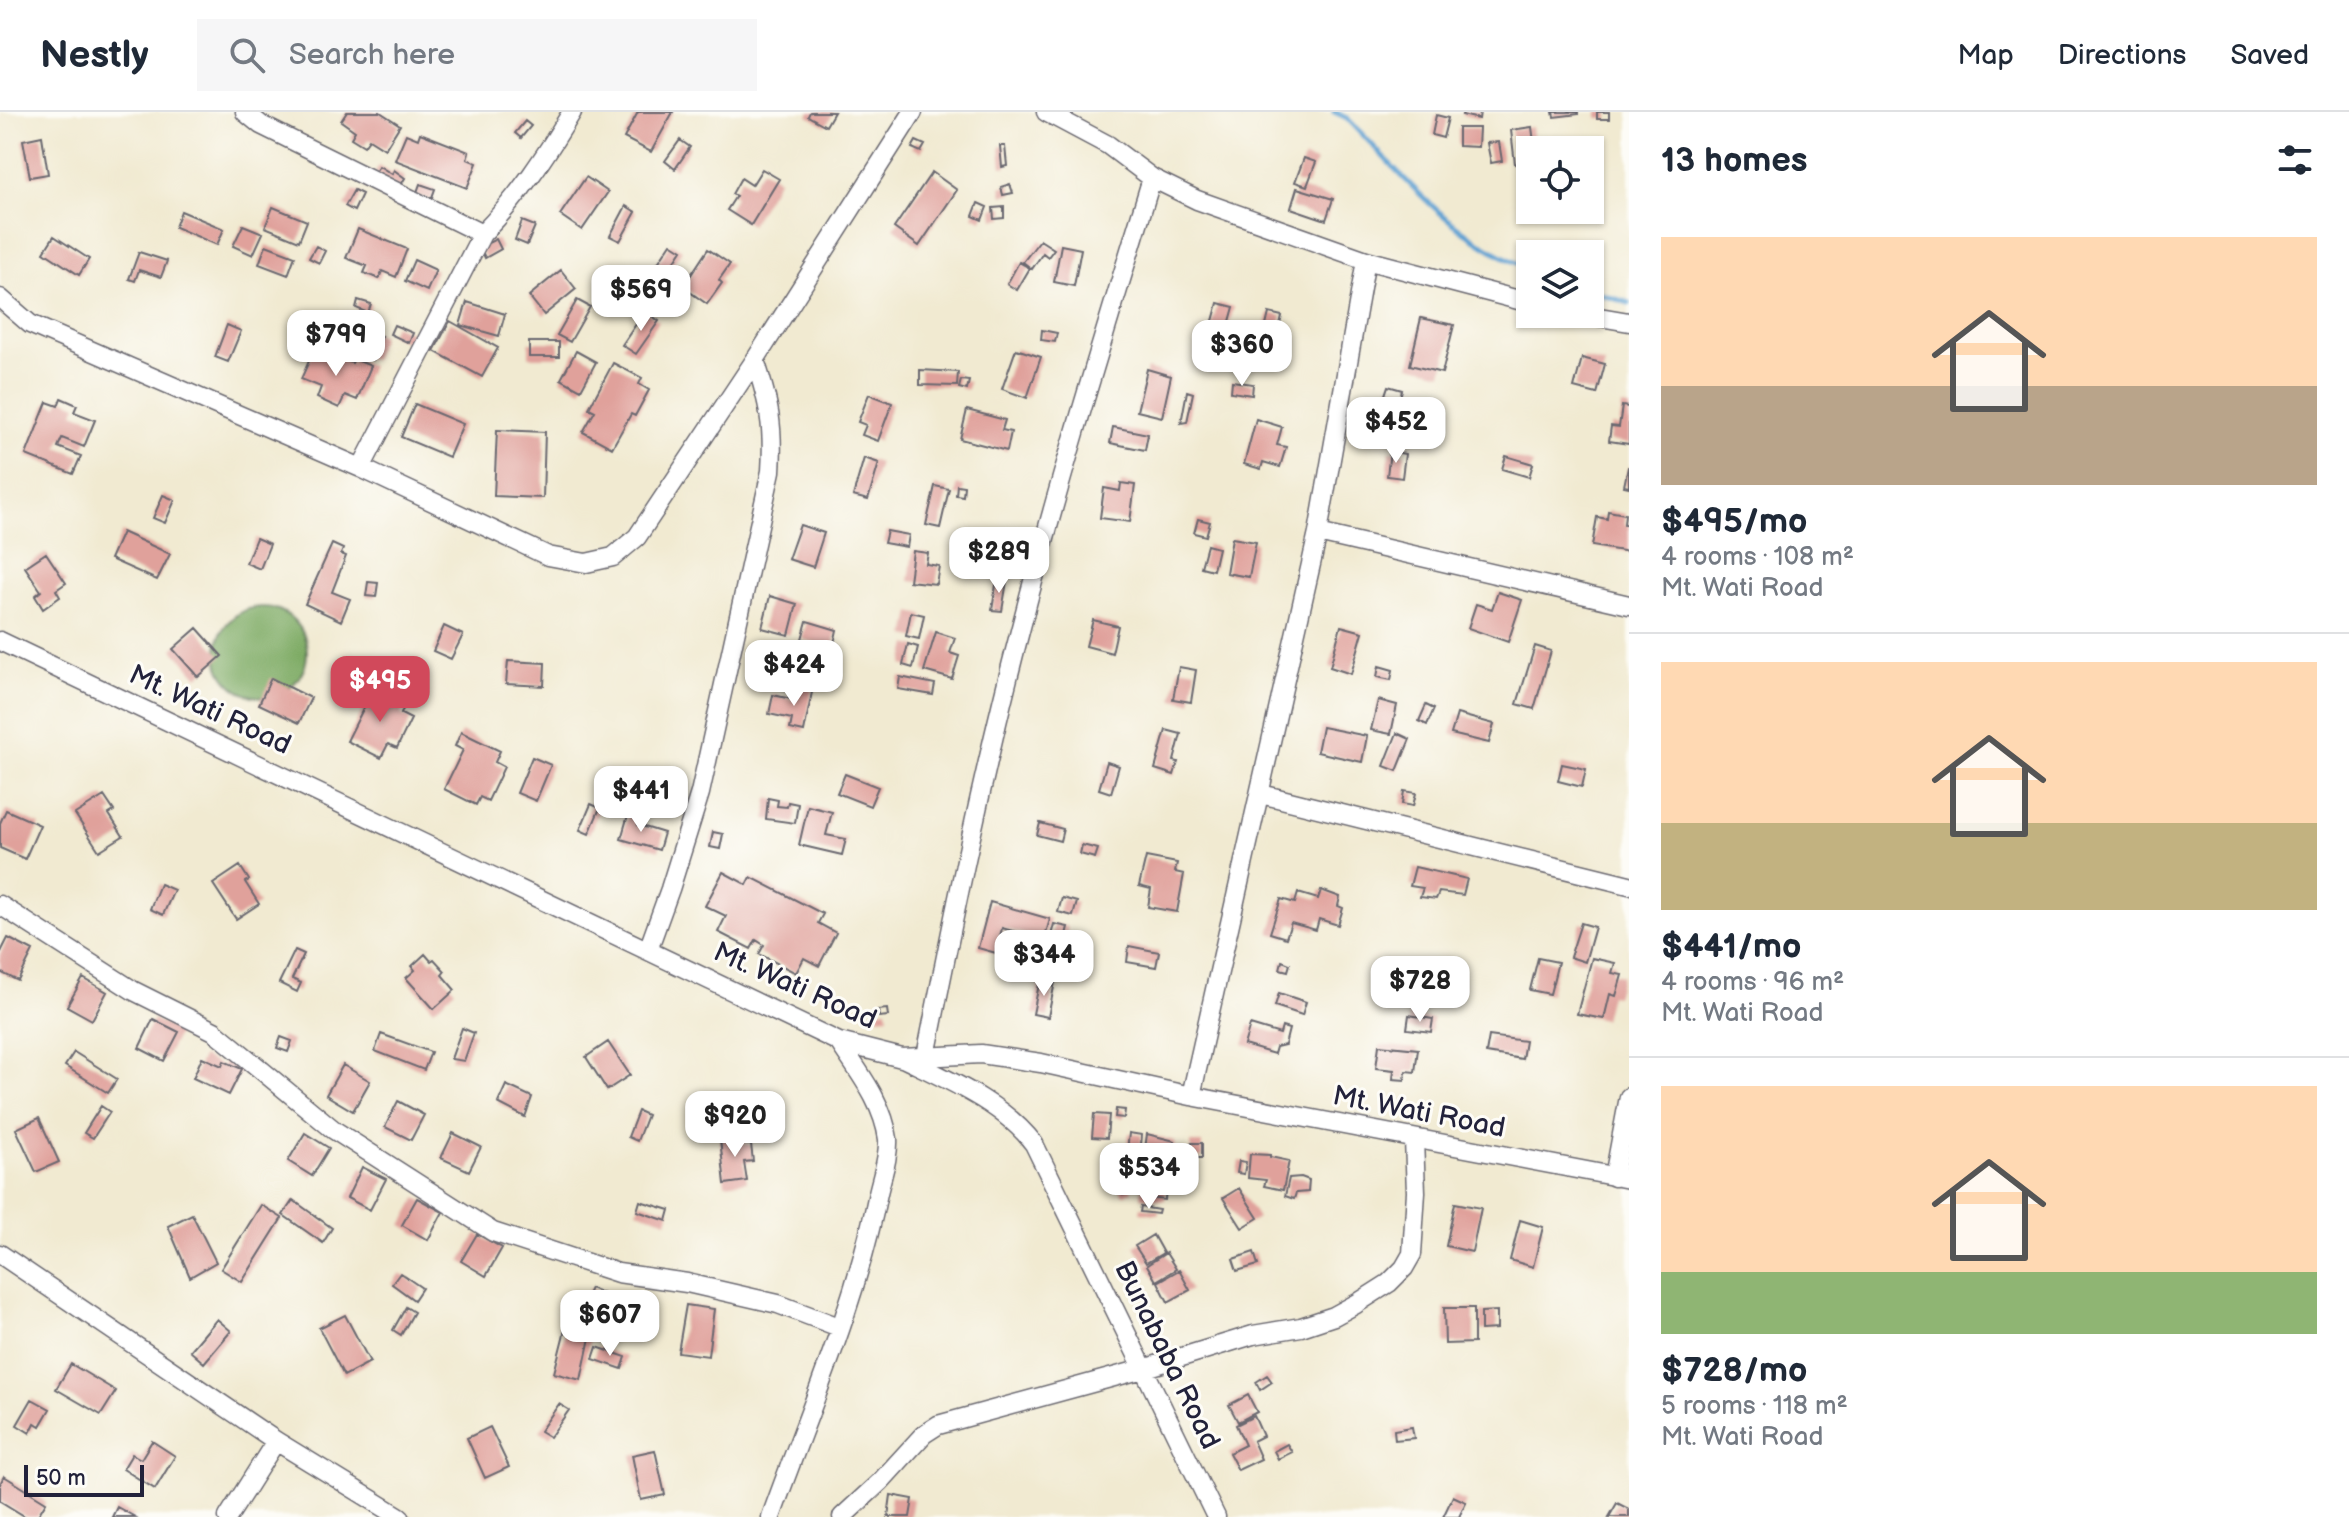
<!DOCTYPE html>
<html lang="en">
<head>
<meta charset="utf-8">
<style>
  :root { --surface:#fff; --page:#f6f6f7; --text:#1f2937; --muted:#747a83; --line:#e0e1e3; --accent:#d1495b }
  body { margin:0; font-family:"Balsamiq Sans",sans-serif; background:var(--page); color:var(--text); height:100vh; display:flex; flex-direction:column; font-size:30px; white-space:nowrap }
  * { box-sizing:border-box; margin:0 }
  p { font-size:26px; color:var(--muted) }
  .icon { flex:none; width:44px; height:44px; fill:none; stroke:currentColor; stroke-width:2; stroke-linecap:round; stroke-linejoin:round }
  .map { position:relative; flex:1; overflow:hidden }
  .sheet { display:flex; flex-direction:column; background:var(--surface); width:720px }
  .sheet>* { flex:none }
  .fabs { position:absolute; left:1516px; top:24px; display:grid; gap:16px }
  .fabs a { display:grid; place-items:center; width:88px; height:88px; border-radius:0px; background:var(--surface); box-shadow:0 2px 6px #0004; font-size:40px }
  .scale { position:absolute; left:24px; bottom:20px; width:120px; box-sizing:border-box; padding-left:8px; border:4px solid #22223b; border-top:0; font-size:22px; line-height:28px; white-space:nowrap; color:#22223b; -webkit-text-stroke:6px #fdfcf7; paint-order:stroke }
  .price { position:absolute; translate:-50% -68px; padding:0 18px; border-radius:16px; background:#fff; color:#222; font-size:26px; line-height:52px; filter:drop-shadow(0 2px 4px #0008) }
  .price::after { content:''; position:absolute; left:50%; top:48px; width:24px; height:18px; margin-left:-12px; background:inherit; clip-path:polygon(0 0,100% 0,50% 100%) }
  .price.on { background:var(--accent); color:#fff }
  ul { padding:0; list-style:none }
  li { display:grid; align-content:center; gap:16px; height:424px; padding:0 32px }
  li+li { border-top:2px solid var(--line) }
  li span { display:grid; place-items:center; height:248px; border-radius:0px; color:#555 }
  li>.icon { margin-inline-start:auto }
  span .icon { width:144px; height:144px; fill:#fffc; stroke-width:1 }
  li b { font-size:34px }
  h2 { display:flex; justify-content:space-between; align-items:center; height:96px; padding:0 32px; font-size:34px }
  header { display:flex; align-items:center; gap:48px; box-sizing:border-box; height:112px; padding:0 40px; background:var(--surface); border-bottom:2px solid var(--line) }
  header strong { font-size:38px }
  nav { display:flex; gap:44px; margin-inline-start:auto; font-size:28px }
  .search { width:560px; height:72px; background:var(--page); display:flex; align-items:center; gap:20px; box-sizing:border-box; padding:0 28px; border-radius:0px; color:var(--muted); font-size:30px }
  main { display:flex; flex:1; min-height:0 }
  .map>svg:first-child { display:block }
</style>
</head>
<body>
<header>
<strong>Nestly</strong>
<div class="search"><svg class="icon" aria-label="search" viewBox="0 0 24 24"><circle cx="10" cy="10" r="6"/><path d="M15 15l6 6"/></svg>Search here</div>
<nav><a>Map</a><a>Directions</a><a>Saved</a></nav>
</header>
<main>
<div class="map">
<svg width="1629" height="1405" viewBox="0 0 1629 1405">
  <rect width="100%" height="100%" fill="#fdfcf7"/>
  <filter id="ink" filterUnits="userSpaceOnUse"><feTurbulence type="fractalNoise" baseFrequency=".0125" numOctaves="2"/><feDisplacementMap in="SourceGraphic" scale="16" xChannelSelector="R" yChannelSelector="G"/><feConvolveMatrix kernelMatrix="1 2 1 2 8 2 1 2 1" color-interpolation-filters="sRGB"/></filter>
  <filter id="wash" filterUnits="userSpaceOnUse"><feTurbulence type="fractalNoise" baseFrequency=".006" numOctaves="4" result="noise"/><feDisplacementMap in="SourceGraphic" scale="32" xChannelSelector="R" yChannelSelector="G"/><feGaussianBlur stdDeviation="1.8" result="paint"/><feColorMatrix in="noise" values="0 0 0 0 0 0 0 0 0 0 0 0 0 0 0 0 0 1.4 0 .05"/><feComposite in="paint" operator="in"/></filter>
  <g filter="url(#wash)">
    <rect width="100%" height="100%" fill="#f1ead1"/>
    <path fill="#7daa63" stroke="#50664f" stroke-width="2" d="M217 540a45 45 0 1 1 90 0a45 45 0 1 1-90 0Z"/>
    <g fill="none" stroke-linecap="round" stroke-linejoin="round">
      <path stroke="#5ea1d2" stroke-width="5" d="M1334 0 1347 6C1405 67 1450 124 1530 157
        M1590 179 1629 191"/>
    </g>
    <g id="blocks">
      <path fill="#e0a19b" d="M347 0H380L400 13 385 37 369 27 364 34 351 26 355 19 341 9Z
        M638 0H673L651 40 624 26Z
        M810 0H834L826 14 808 4Z
        M1463 0H1480L1479 7 1462 3Z
        M1553 0H1578V2L1554 5Z
        M1597 0H1609V7H1597Z
        M1436 3 1448 6 1443 26 1432 23Z
        M525 9 531 14 521 26 515 21Z
        M1532 15 1535 38H1530V50L1515 52 1511 18Z
        M1458 16H1479L1478 35 1458 34Z
        M420 21 469 40 467 47 477 51 467 76 395 48 406 22 418 27Z
        M42 24 48 62 30 65 23 28Z
        M680 28 690 35 675 57 665 49Z
        M916 29 925 33 921 40 912 36Z
        M1499 30 1502 49 1491 51 1487 31Z
        M1000 34H1005L1007 54 1002 55Z
        M1304 46 1316 50 1307 74 1295 70Z
        M379 54 392 62 394 58 405 66 399 76 375 60Z
        M762 57 779 67 751 113 727 98 736 84 732 82 741 66 752 73Z
        M932 60 957 78 919 134 894 116Z
        M586 65 608 80 582 118 560 103Z
        M420 72 435 77 431 88 416 83Z
        M1010 72 1013 81 1003 83 1001 75Z
        M1297 76 1333 87 1326 108 1291 96Z
        M354 78 362 82 354 99 345 94Z
        M978 91 987 95 982 108 973 104Z
        M626 94 636 100 620 129 610 124Z
        M273 95 307 109 299 129 265 115Z
        M1004 95V106L994 107 993 96Z
        M181 99 224 117 217 133 175 115Z
        M522 109 535 114 527 133 515 128Z
        M243 113 263 121 253 143 233 134Z
        M358 117 407 137 396 165 382 159 379 167 364 161 367 154 346 146Z
        M54 124 89 147 79 163 44 140Z
        M496 127 501 137 485 146 480 135Z
        M1040 128 1054 137 1048 145 1043 141 1032 157 1023 150Z
        M671 131 682 138 665 164 654 157Z
        M266 133 295 144 288 163 259 152Z
        M1061 133 1081 137 1074 174 1054 170Z
        M316 134 325 139 319 151 309 146Z
        M708 137 730 152 719 168 722 171 707 192 683 175Z
        M139 140 167 149 161 165 139 158 135 169 129 167Z
        M414 148 436 158 427 179 405 169Z
        M1019 150 1030 156 1017 178 1007 172Z
        M561 158 576 177 544 203 529 184Z
        M358 188 371 192 368 201 356 196Z
        M577 188 590 195 570 230 557 223Z
        M467 190 505 202 499 224 460 213Z
        M1218 191 1234 195 1224 231 1208 227Z
        M645 199 659 209 636 242 622 233Z
        M1269 201 1282 204 1274 238 1261 235Z
        M1421 206 1454 213 1442 261 1410 253Z
        M450 209 498 236 482 265 434 239Z
        M352 212 382 224 373 248 342 235Z
        M227 213 241 219 228 250 215 245Z
        M394 213 413 221 409 231 390 222Z
        M1042 218 1057 221 1055 230 1041 228Z
        M529 230H559V245H529Z
        M1016 237 1041 245 1027 286 1002 277Z
        M576 239 596 250 581 278 561 267Z
        M313 240 335 250 337 245 352 251 354 247 371 254 357 288 345 283 339 296 317 286 321 275 301 267Z
        M1582 246 1605 252 1597 282 1574 276Z
        M613 251 642 266 639 272 649 278 635 304 631 302 612 336 583 320 595 299 589 296Z
        M1147 257 1171 264 1162 305 1137 299Z
        M920 258 958 260 957 274 920 273Z
        M961 268 969 269 967 278 959 276Z
        M1232 269 1253 272 1252 283 1231 280Z
        M1388 274 1402 278 1399 288 1385 283Z
        M1187 279 1193 281 1187 310 1181 311Z
        M869 282 892 291 878 329 862 323 866 313 858 310Z
        M61 286 77 293 74 300 95 308 84 335 62 326 58 335 81 344 73 362 26 343 47 290 58 294Z
        M415 292 463 312 449 345 401 325Z
        M1622 294 1629 295V332L1609 329 1611 314 1619 315Z
        M967 298 1005 308 1002 318 1011 320 1007 339 960 327Z
        M1256 307 1282 315 1277 333 1286 335 1280 355 1263 350 1261 357 1244 352Z
        M1113 315 1148 322 1145 338 1110 331Z
        M497 318 545 320 543 386 494 384Z
        M1390 339 1405 342 1402 366 1387 364Z
        M1506 344 1533 352 1529 365 1502 357Z
        M864 346 879 351 868 388 853 384Z
        M1628 355H1629V375L1624 374Z
        M1121 371 1135 373 1130 410 1100 406 1104 376 1120 379Z
        M957 373 964 374 963 384 956 383Z
        M935 374 949 377 940 416 926 413Z
        M163 383 175 388 165 411 153 406Z
        M1608 399 1625 402 1624 412 1629 413V440L1592 434 1597 405 1607 407Z
        M1198 407 1210 410 1206 424 1194 421Z
        M800 413 824 421 813 455 788 447Z
        M887 419 909 423 907 435 884 431Z
        M122 420 170 442 157 468 110 447Z
        M256 426 270 432 260 457 246 451Z
        M1232 426 1256 430 1249 465 1226 461Z
        M332 432 343 437 341 442 346 444 332 480 350 487 341 509 305 492Z
        M1207 433 1218 436 1213 458 1201 455Z
        M913 439 928 441 926 452 939 454 936 472 909 469Z
        M46 441 66 471 56 478 60 485 43 497 35 484 41 479 25 455Z
        M997 467 1007 469 1002 499 992 498Z
        M368 470 378 471 376 485 366 484Z
        M1498 480 1522 488 1508 530 1468 516 1476 492 1492 497Z
        M770 484 797 492 789 523 762 516Z
        M911 500 924 503 919 527 906 524Z
        M1093 508 1118 514 1112 541 1086 534Z
        M807 509 837 518 833 536 802 527Z
        M444 514 463 523 451 547 433 539Z
        M1341 514 1363 520 1351 562 1330 555Z
        M197 516 222 544 198 565 173 537Z
        M936 520 955 526 950 541 959 544 952 567 924 559Z
        M908 532 918 535 913 556 903 553Z
        M1535 534 1551 539 1534 597 1517 592Z
        M508 549 545 551 544 574 506 572Z
        M1379 554 1393 558 1391 568 1377 565Z
        M1179 555 1196 558 1191 590 1173 587Z
        M780 558 795 562 793 573 777 569Z
        M900 565 935 572 933 583 898 577Z
        M271 566 311 586 299 611 259 592Z
        M799 572 813 575 804 620 790 617 792 607 769 602 773 583 796 588Z
        M373 577 405 592 401 602 411 607 397 636 388 632 381 646 347 629Z
        M1378 588 1397 593 1391 622 1371 618Z
        M1426 593 1434 597 1427 613 1419 609Z
        M1457 602 1494 612 1489 631 1451 622Z
        M1322 615 1367 624 1362 650 1317 640Z
        M1166 618 1181 622 1174 649 1178 650 1174 663 1155 657Z
        M461 620 500 639 495 650 504 655 488 689 480 685 476 693 444 677 463 638 455 634Z
        M1397 621 1410 627 1397 659 1384 654Z
        M532 645 551 653 536 689 517 681Z
        M1107 650 1119 654 1111 681 1099 677Z
        M1562 652 1586 657 1582 675 1558 669Z
        M845 662 878 675 870 694 837 681Z
        M1404 679 1416 681 1413 694 1402 692Z
        M104 684 114 699 109 702 123 724 99 739 75 702Z
        M768 686 778 688 777 694 787 695 788 690 798 692 795 711 766 707Z
        M591 692 600 696 589 722 580 718Z
        M808 694 832 700 826 723 846 727 842 743 799 733Z
        M6 698 40 713 25 747 0 736V711Z
        M628 703 639 707 638 713 664 721 659 738 621 727Z
        M1040 711 1063 717 1060 729 1037 723Z
        M713 720 723 722 720 737 710 735Z
        M1082 733 1098 737 1095 746 1080 742Z
        M1146 745 1177 751 1175 760 1184 762 1177 800 1148 795 1151 777 1139 774Z
        M240 754 249 768 245 770 259 792 236 807 213 772Z
        M1415 755 1467 767 1463 783 1439 780 1436 787 1420 785 1423 776 1410 774Z
        M723 760 747 773 751 765 823 802 818 811 836 821 819 854 804 846 796 861 759 842 764 833 756 828 751 837 718 820 726 804 705 794Z
        M160 772 174 778 163 803 150 797Z
        M1321 778 1340 785 1338 794 1343 796 1338 813 1319 807 1316 818 1291 811 1286 826 1270 821 1281 787 1295 791 1298 781 1318 787Z
        M1062 786 1077 790 1073 804 1058 800Z
        M990 790 1050 807 1044 828 1002 816 996 841 978 836Z
        M1581 811 1595 815 1585 850 1570 845Z
        M1054 812 1068 815 1055 867 1041 863Z
        M8 826 33 839 18 869 0 860V842Z
        M1129 834 1159 840 1156 855 1127 850Z
        M1069 835 1081 837 1078 864 1066 862Z
        M295 838 304 842 292 867 301 871 297 880 279 871Z
        M425 842 431 849 434 847 445 859 442 863 455 878 434 897 406 866 415 858 412 854Z
        M1538 846 1558 850 1550 882 1530 878Z
        M1592 846 1615 851 1612 861 1622 863 1616 884 1610 882 1604 907 1577 902Z
        M1282 849 1290 852 1288 859 1280 857Z
        M83 866 107 880 92 908 67 894Z
        M1040 867 1055 870 1048 905 1033 902Z
        M1279 881 1306 890 1302 903 1275 894Z
        M887 897 888 904 879 905 878 898Z
        M1409 903 1433 907 1431 920 1407 917Z
        M153 907 179 920 164 949 139 936Z
        M1250 913 1280 922 1282 915 1289 917 1285 933 1276 935 1274 942 1244 933Z
        M462 916 474 921 464 949 451 947Z
        M381 922 431 940 424 958 375 939Z
        M1489 924 1525 929 1522 947 1486 941Z
        M281 925 292 929 288 940 277 936Z
        M608 930 630 963 607 978 586 945Z
        M1379 933 1418 937 1415 960 1406 959 1405 968 1393 967 1394 958 1376 956Z
        M74 940 117 967 108 981 65 954Z
        M202 945 222 954 224 949 242 957 229 983 193 966Z
        M343 953 370 969 353 999 326 983Z
        M506 973 532 985 525 1005 498 991Z
        M398 989 424 1003 411 1028 385 1015Z
        M101 994 110 1000 93 1026 84 1021Z
        M1116 997 1125 998 1124 1006 1115 1005Z
        M638 999 647 1003 637 1029 628 1025Z
        M1094 1002 1109 1003 1107 1026 1092 1025Z
        M39 1006 59 1050 36 1060 16 1017Z
        M305 1021 329 1036 312 1064 288 1049Z
        M453 1021 481 1035 469 1059 441 1046Z
        M1129 1021 1142 1023 1139 1050 1126 1049Z
        M1147 1022 1175 1029 1172 1052H1143Z
        M744 1024 745 1032 751 1033 753 1049 744 1050 747 1069 725 1072 720 1027Z
        M1191 1031H1202V1046H1191Z
        M1250 1042 1270 1043V1045L1289 1049 1283 1078 1264 1074 1266 1068 1248 1066Z
        M1239 1049 1246 1050 1244 1062 1237 1061Z
        M1118 1054 1132 1079 1123 1083 1109 1059Z
        M362 1055 386 1067 370 1098 347 1086Z
        M1301 1065 1309 1068 1308 1080 1296 1081 1294 1087 1285 1084 1289 1066Z
        M1142 1073 1166 1076 1165 1088 1141 1085Z
        M1239 1076 1258 1106 1242 1116 1223 1086Z
        M417 1086 443 1100 428 1128 402 1113Z
        M293 1088 332 1116 323 1131 283 1103Z
        M640 1089 670 1098 667 1109 637 1099Z
        M1455 1091 1481 1096 1472 1140 1446 1134Z
        M261 1093 282 1106 242 1170 221 1157Z
        M1141 1095 1159 1098 1158 1102 1140 1100Z
        M192 1102 216 1150 190 1165 168 1114Z
        M1520 1108 1543 1115 1533 1155 1510 1148Z
        M477 1122 502 1136 486 1164 461 1149Z
        M1153 1123 1163 1141 1146 1151 1135 1134Z
        M1254 1140 1258 1153 1237 1159 1233 1147Z
        M1166 1141 1176 1157 1156 1169 1147 1153Z
        M1179 1158 1190 1178 1168 1190 1158 1170Z
        M400 1161 422 1176 414 1188 392 1172Z
        M590 1176 604 1182 597 1197 583 1191Z
        M686 1193 714 1197 708 1244 678 1240Z
        M406 1195 414 1200 401 1223 393 1218Z
        M1444 1196H1474V1231L1445 1232Z
        M1497 1199V1217L1481 1218V1200Z
        M569 1202 594 1207 581 1268 554 1261Z
        M345 1203 370 1250 344 1264 319 1216Z
        M217 1207 231 1219 204 1251 190 1239Z
        M597 1235 626 1245 622 1257 593 1247Z
        M71 1252 116 1279 101 1303 56 1277Z
        M1267 1263 1272 1270 1260 1278 1256 1270Z
        M1248 1283 1257 1300 1238 1310 1229 1293Z
        M32 1287 50 1297 40 1314 35 1311 30 1321 17 1313Z
        M559 1292 569 1298 550 1325 540 1319Z
        M1254 1304 1263 1324 1253 1329 1261 1347 1238 1358 1229 1341 1245 1333 1236 1313Z
        M490 1315 509 1355 485 1366 467 1326Z
        M1412 1315 1414 1326 1395 1328 1394 1318Z
        M152 1329 175 1344 155 1377 123 1357 132 1342 141 1347Z
        M1287 1332 1292 1340 1278 1347 1274 1339Z
        M655 1338 665 1383 641 1388 632 1343Z
        M4 1364 46 1390 37 1405H26L0 1389V1372Z
        M891 1383 913 1387 910 1405H888Z
        M1453 1384 1466 1390 1459 1405H1443Z
        M1617 1391 1629 1397V1405H1609Z
        M117 1395 135 1405H112Z"/>
    </g>
  </g>
  <g filter="url(#ink)">
    <use href="#blocks" fill-opacity="0" stroke="#6a6870" stroke-width="2"/>
    <g fill="none" stroke-linecap="round" stroke-linejoin="round">
      <g stroke="#6a6870" stroke-width="21">
        <path id="minor" d="M245 0 261 13 482 122
          M1046 0 1108 33 1152 66 1197 88 1366 148 1530 191
          M0 186 30 212 361 356 548 444 586 451 613 445 637 425 755 248 913 0
          M1582 202 1629 210
          M361 356 482 122C518 86 546 43 572 0
          M1318 421 1629 493
          M0 529 839 930 902 946 981 942 1041 951 1191 984 1629 1067
          M1261 682 1629 773
          M0 793 134 879 214 919 334 1018 493 1120 618 1161 687 1171 778 1192 839 1215
          M648 838 670 777 700 681 771 359C774 314 769 291 755 248
          M926 944C954 802 983 660 1020 519 1059 367 1106 217 1152 66
          M903 946C948 968 1003 991 1034 1032L1216 1405
          M1191 984 1318 421 1366 148
          M1614 1065 1629 985
          M0 1142 276 1329 400 1405
          M228 1405 276 1329
          M771 1405C809 1299 856 1192 878 1081 882 1064 889 1044 888 1027 883 990 859 961 839 930
          M842 1405 881 1369 924 1322 938 1313 1143 1257 1253 1223 1301 1215 1334 1204 1356 1192 1389 1171 1404 1156 1412 1142 1416 1080 1414 1028"/>
      </g>
      <use href="#minor" stroke="#fff" stroke-width="18"/>
    </g>
  </g>
  <g text-anchor="middle" dominant-baseline="central" stroke-width="6" stroke-linejoin="round" paint-order="stroke">
    <g font-size="28" fill="#22223b" stroke="#fdfcf7">
      <text transform="translate(210 598) rotate(25)">Mt. Wati Road</text>
      <text transform="translate(795 874) rotate(24)">Mt. Wati Road</text>
      <text transform="translate(1419 1000) rotate(11)">Mt. Wati Road</text>
      <text transform="translate(1167 1243) rotate(64)">Bunababa Road</text>
    </g>
  </g>
</svg>
<div class="fabs">
<a><svg class="icon" aria-label="locate" viewBox="0 0 24 24"><circle cx="12" cy="12" r="6"/><path d="M12 2v4M12 18v4M2 12h4M18 12h4"/></svg></a>
<a><svg class="icon" aria-label="layers" viewBox="0 0 24 24"><path d="M12 4l9 5-9 5-9-5zM3 14l9 5 9-5"/></svg></a>
</div>
<div class="scale">50 m</div>
<b class="price" style="left:641px;top:221px">$569</b>
<b class="price" style="left:336px;top:266px">$799</b>
<b class="price" style="left:1242px;top:276px">$360</b>
<b class="price" style="left:1396px;top:353px">$452</b>
<b class="price" style="left:999px;top:483px">$289</b>
<b class="price" style="left:794px;top:596px">$424</b>
<b class="price on" style="left:380px;top:612px">$495</b>
<b class="price" style="left:641px;top:722px">$441</b>
<b class="price" style="left:1044px;top:886px">$344</b>
<b class="price" style="left:1420px;top:912px">$728</b>
<b class="price" style="left:735px;top:1047px">$920</b>
<b class="price" style="left:1149px;top:1099px">$534</b>
<b class="price" style="left:610px;top:1246px">$607</b>
</div>
<section class="sheet">
<h2>13 homes<svg class="icon" aria-label="filters" viewBox="0 0 24 24"><path d="M4 7h16M4 17h16"/><circle cx="9" cy="7" r="2"/><circle cx="15" cy="17" r="2"/></svg></h2>
<ul>
<li><span style="background:linear-gradient(#ffd9b3 60%,#b9a48a 0)"><svg class="icon" aria-label="home" viewBox="0 0 24 24"><path d="M3 11l9-7 9 7M6 9v11h12V9"/></svg></span><div><b>$495/mo</b><p>4 rooms · 108 m²</p><p>Mt. Wati Road</p></div></li>
<li><span style="background:linear-gradient(#ffd9b3 65%,#c2b280 0)"><svg class="icon" aria-label="home" viewBox="0 0 24 24"><path d="M3 11l9-7 9 7M6 9v11h12V9"/></svg></span><div><b>$441/mo</b><p>4 rooms · 96 m²</p><p>Mt. Wati Road</p></div></li>
<li><span style="background:linear-gradient(#ffd9b3 75%,#8fb573 0)"><svg class="icon" aria-label="home" viewBox="0 0 24 24"><path d="M3 11l9-7 9 7M6 9v11h12V9"/></svg></span><div><b>$728/mo</b><p>5 rooms · 118 m²</p><p>Mt. Wati Road</p></div></li>
</ul>
</section>
</main>
</body>
</html>
